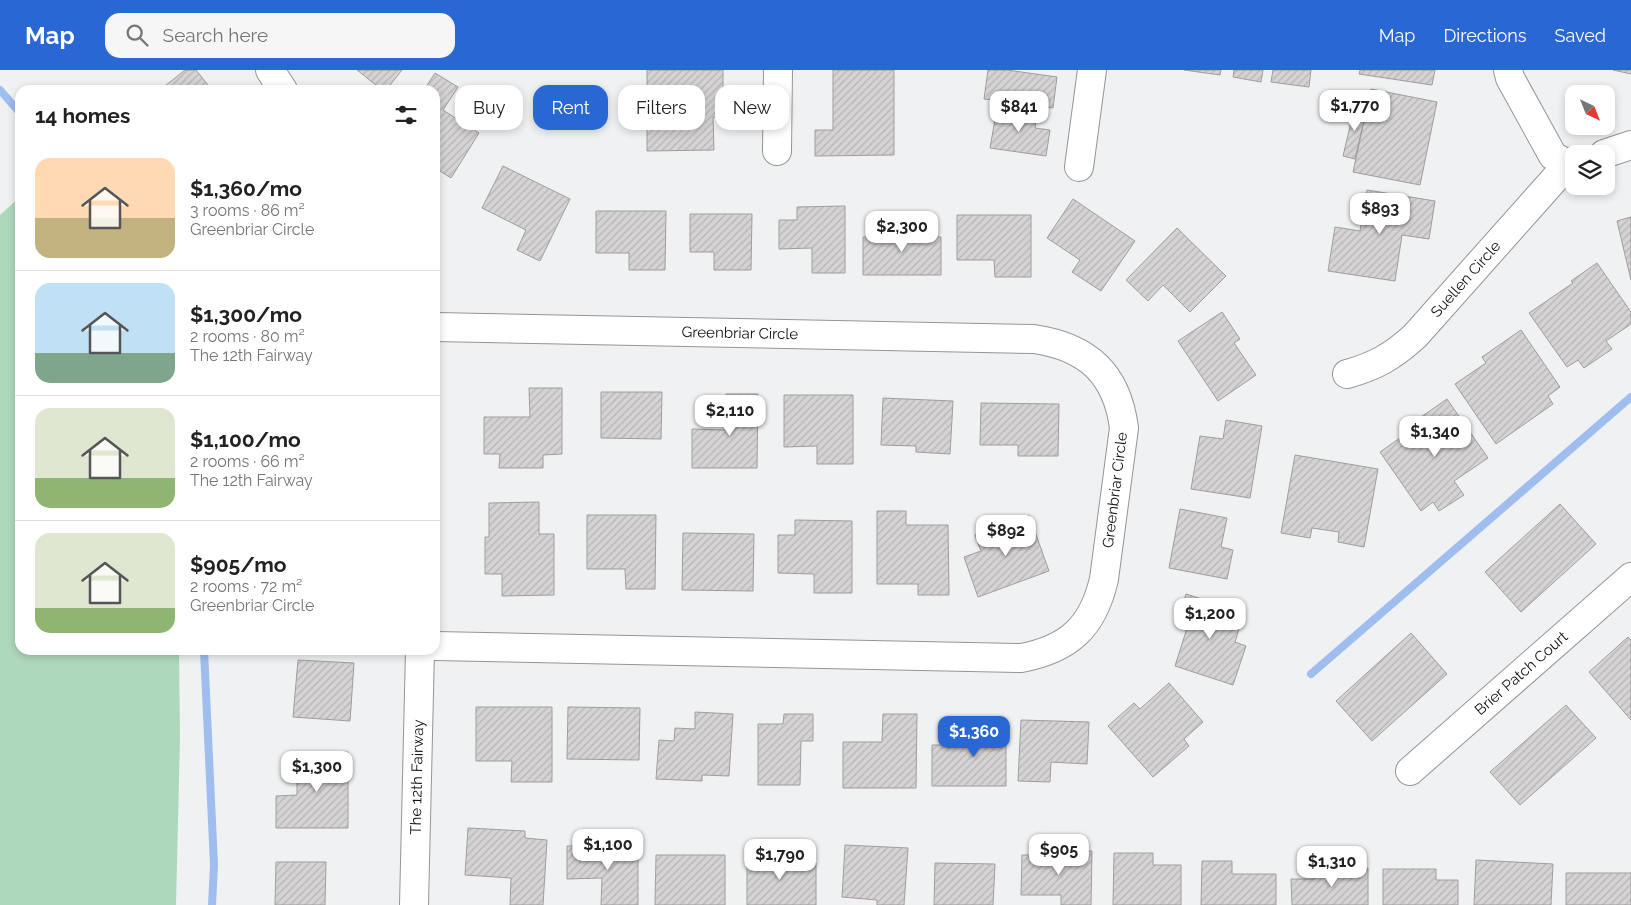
<!DOCTYPE html>
<html lang="en">
<head>
<meta charset="utf-8">
<style>
  :root { --surface:#fff; --page:#f6f6f6; --text:#222; --muted:#767676; --line:#e0e0e0; --accent:#2867d4 }
  body { margin:0; font-family:Raleway,sans-serif; background:var(--page); color:var(--text); height:100vh; display:flex; flex-direction:column; font-size:19px; white-space:nowrap }
  * { box-sizing:border-box; margin:0 }
  p { font-size:16px; color:var(--muted) }
  .icon { flex:none; width:28px; height:28px; fill:none; stroke:currentColor; stroke-width:2; stroke-linecap:round; stroke-linejoin:round }
  .map { position:relative; flex:1; overflow:hidden }
  .panel { position:absolute; left:15px; top:15px; width:425px; height:570px; display:flex; flex-direction:column; background:var(--surface); border-radius:15px; box-shadow:0 2px 8px #0003 }
  .panel>* { flex:none }
  .guide { position:absolute; left:455px; top:15px; width:475px; height:45px; display:flex; gap:10px }
  .needle { width:32px; rotate:137deg }
  .fabs { position:absolute; left:1565px; top:15px; display:grid; gap:10px }
  .fabs a { display:grid; place-items:center; width:50px; height:50px; border-radius:10px; background:var(--surface); box-shadow:0 2px 8px #0003; font-size:25px }
  .price { position:absolute; translate:-50% -42px; padding:0 11px; border-radius:10px; background:#fff; color:#222; font-size:16px; line-height:32px; filter:drop-shadow(0 1px 2px #0008) }
  .price::after { content:''; position:absolute; left:50%; top:30px; width:15px; height:11px; margin-left:-8px; background:inherit; clip-path:polygon(0 0,100% 0,50% 100%) }
  .price.active { background:var(--accent); color:#fff }
  ul { padding:0; list-style:none }
  li { display:flex; align-items:center; gap:15px; height:125px; padding:0 20px }
  li+li { border-top:1px solid var(--line) }
  li span { display:grid; place-items:center; flex:none; width:140px; height:100px; border-radius:15px; color:#555 }
  li>.icon { margin-inline-start:auto }
  span .icon { width:60px; height:60px; fill:#fffc; stroke-width:1 }
  li b { font-size:21px }
  h2 { display:flex; justify-content:space-between; align-items:center; height:60px; padding:0 20px; font-size:21px }
  .tag { padding:0 18px; border-radius:15px; background:var(--surface); box-shadow:0 2px 8px #0003; font-size:18px; line-height:45px }
  .tag.active { background:var(--accent); color:#fff }
  header { display:flex; align-items:center; gap:30px; box-sizing:border-box; height:70px; padding:0 25px; background:var(--accent); color:#fff }
  header strong { font-size:24px }
  nav { display:flex; gap:28px; margin-inline-start:auto; font-size:18px }
  .search { width:350px; height:45px; background:var(--page); display:flex; align-items:center; gap:12px; box-sizing:border-box; padding:0 18px; border-radius:15px; color:var(--muted); font-size:19px }
  .map>svg:first-child { display:block }
</style>
</head>
<body>
<header>
<strong>Map</strong>
<div class="search"><svg class="icon" aria-label="search" viewBox="0 0 24 24"><circle cx="10" cy="10" r="6"/><path d="M15 15l6 6"/></svg>Search here</div>
<nav><a>Map</a><a>Directions</a><a>Saved</a></nav>
</header>
<div class="map">
<svg width="1631" height="835" viewBox="0 0 1631 835">
  <defs>
    <pattern id="building-hatch" width="6" height="6" patternUnits="userSpaceOnUse" patternTransform="scale(1.25)"><rect width="6" height="6" fill="#d6d3d4"/><path d="M-1 1l2-2M0 6l6-6M5 7l2-2" fill="none" stroke="#b7b4b5"/></pattern>
  </defs>
  <rect width="100%" height="100%" fill="#eff1f3"/>
  <path fill="#aed8bc" d="M20 127V580H179L180 668 176 835H0V145Z"/>
  <g fill="none" stroke-linecap="round" stroke-linejoin="round">
    <path stroke="#9fbdef" stroke-width="8" d="M0 20 20 43
      M204 580 214 795 212 835
      M1311 604 1631 327"/>
  </g>
  <path fill="url(#building-hatch)" stroke="#a09d9e" d="M185 0H196L212 20H160Z
    M357 0H402L386 20H382Z
    M647 0H723V47H713L714 80 647 81Z
    M833 0H894V85L815 86V60H833Z
    M988 0H1007L1057 7 1053 38 984 29Z
    M1184 0H1221L1220 5Z
    M1234 0H1263L1261 12 1233 7Z
    M1273 0H1311L1309 17 1271 12Z
    M1360 0H1435L1432 15 1359 4Z
    M1613 0H1631V4Z
    M435 3 458 17 443 40 479 63 451 108 435 98V20H424Z
    M1371 19 1437 32 1420 115 1353 102Z
    M1355 35 1367 37 1355 89 1343 86Z
    M997 38 1037 44 1035 58 1050 60 1046 86 990 78Z
    M503 96 570 129 540 191 517 180 526 160 482 138Z
    M1367 120 1435 131 1429 169 1402 165 1395 211 1328 201 1335 157 1360 161Z
    M1073 129 1135 171 1101 221 1072 202 1080 190 1047 168Z
    M845 136V203H812V178L779 179V150H797V137Z
    M596 141H666L665 200H629V183H596Z
    M690 144H752L751 200H714V182H690Z
    M957 145H1031V207H995L994 190H957Z
    M1631 147V210L1617 151Z
    M885 155H917V167H941V205H863V167H885Z
    M1177 158 1226 206 1190 242 1163 215 1148 231 1126 210Z
    M1597 193 1631 242V254L1606 271 1612 279 1584 298 1578 290 1567 297 1529 243 1573 213 1571 211Z
    M1222 242 1240 269 1234 273 1256 305 1218 331 1178 271Z
    M1521 260 1560 317 1548 326 1553 334 1496 374 1455 314 1486 293 1482 287Z
    M529 318H562V384L543 385V398H499L500 384H484V347H530Z
    M601 322H662L661 369 601 368Z
    M726 324H758L757 398H692V359L726 360Z
    M784 325H853V394H817V376L784 377Z
    M883 328 953 331 950 384 916 382V376L881 375Z
    M1447 329 1488 388 1454 411 1464 425 1439 441 1433 432 1421 441 1380 382 1407 363 1411 369 1428 357 1421 347Z
    M981 333 1059 334 1058 386H1018V375H980Z
    M1226 350 1262 356 1250 428 1191 419 1200 366 1223 369Z
    M1295 385 1378 399 1364 477 1338 472 1339 462 1312 458 1310 468 1281 463Z
    M539 432V464H554V525L502 526V504H485V467H489V433Z
    M1560 434 1596 474 1521 542 1485 502Z
    M1180 439 1227 448 1221 477 1233 480 1227 509 1169 498Z
    M877 441H906V455H948L949 525H918V514H877Z
    M587 445H656L655 519H626L625 499H587Z
    M1029 445 1049 501 978 527 964 487 981 481 975 465Z
    M795 450 852 451V523H814V504L778 503V465H795Z
    M683 463 754 464 753 521 682 520Z
    M1186 524 1244 543 1235 572 1246 576 1233 615 1175 596 1188 555 1177 552Z
    M1411 563 1447 604 1372 671 1336 631Z
    M1628 567 1631 570V650L1589 602Z
    M298 590 354 593 350 651 293 647Z
    M1169 613 1203 652 1184 669 1189 676 1153 707 1108 656 1134 633 1140 639Z
    M1566 635 1596 668 1520 735 1490 702Z
    M476 637H552V712H511L512 691H476Z
    M568 637 640 638 639 690 567 689Z
    M695 642 733 644 729 706 702 705V711L656 709 659 670 674 671 675 658 695 659Z
    M784 644H813V671H801L800 715H758V654H783Z
    M883 644H917L916 718H843V672H882Z
    M975 649H1006V716H932V675H975Z
    M1021 650 1089 652 1087 694 1051 692 1050 712 1018 711Z
    M297 682H348V758H276V726L297 725Z
    M468 758 525 761V768L547 770 543 835H510L511 808 465 805Z
    M638 775V835H601L602 808 567 809V776Z
    M845 775 908 778 904 835H877V830L842 827Z
    M1042 781H1092L1091 835H1061V825H1021L1022 785H1041Z
    M747 783H783V793H816V835H747Z
    M1114 783H1153V795H1181V835H1113Z
    M656 785H725V835H655Z
    M1476 790 1553 794 1551 835H1474Z
    M1202 791H1232V804H1276V835H1201Z
    M276 792H326L325 835H275Z
    M935 793 995 794 993 835H934Z
    M1315 798H1368V835H1292L1291 809H1315Z
    M1383 799H1436V810H1458V835H1383Z
    M1566 803H1631V835H1566Z"/>
  <g fill="none" stroke-linecap="round" stroke-linejoin="round">
    <g stroke="#939597" stroke-width="30">
      <g id="street">
        <path d="M270 0 283 20"/>
        <path d="M1508 0 1510 8 1553 86 1568 94H1574"/>
        <path d="M777 81 778 0"/>
        <path d="M1604 84 1631 75"/>
        <path d="M1079 97 1092 0"/>
        <path id="s1" d="M435 257 1034 269C1088 277 1117 304 1124 358L1104 509C1093 557 1069 579 1021 588L435 576"/>
        <path id="s2" d="M1347 304C1376 296 1393 286 1415 266L1568 94"/>
        <path id="s3" d="M1410 701 1631 507"/>
        <path id="s4" d="M414 835 420 580"/>
      </g>
    </g>
    <use href="#street" stroke="#fff" stroke-width="28"/>
  </g>
  <g text-anchor="middle" dominant-baseline="central" stroke-width="4.5" stroke-linejoin="round" paint-order="stroke">
    <g font-size="15" fill="#111112" stroke="#fff">
      <text stroke="none"><textPath href="#s2" startOffset="155">Suellen Circle</textPath></text>
      <text stroke="none"><textPath href="#s1" startOffset="305">Greenbriar Circle</textPath></text>
      <text transform="translate(1115 420) rotate(-83)">Greenbriar Circle</text>
      <text stroke="none"><textPath href="#s3" startOffset="148">Brier Patch Court</textPath></text>
      <text stroke="none"><textPath href="#s4" startOffset="128">The 12th Fairway</textPath></text>
    </g>
  </g>
</svg>
<div class="fabs">
<a><svg class="needle" viewBox="-14 -14 28 28"><path d="M0-13l5 13h-10z" fill="#e53935"/><path d="M0 13l5-13h-10z" fill="#767676"/></svg></a>
<a><svg class="icon" aria-label="layers" viewBox="0 0 24 24"><path d="M12 4l9 5-9 5-9-5zM3 14l9 5 9-5"/></svg></a>
</div>
<b class="price" style="left:1355px;top:62px">$1,770</b>
<b class="price" style="left:1019px;top:63px">$841</b>
<b class="price" style="left:1380px;top:165px">$893</b>
<b class="price" style="left:902px;top:183px">$2,300</b>
<b class="price" style="left:730px;top:367px">$2,110</b>
<b class="price" style="left:1435px;top:388px">$1,340</b>
<b class="price" style="left:1006px;top:487px">$892</b>
<b class="price" style="left:1210px;top:570px">$1,200</b>
<b class="price active" style="left:974px;top:688px">$1,360</b>
<b class="price" style="left:317px;top:723px">$1,300</b>
<b class="price" style="left:608px;top:801px">$1,100</b>
<b class="price" style="left:1059px;top:806px">$905</b>
<b class="price" style="left:780px;top:811px">$1,790</b>
<b class="price" style="left:1332px;top:818px">$1,310</b>
<div class="guide">
<a class="tag">Buy</a>
<a class="tag active">Rent</a>
<a class="tag">Filters</a>
<a class="tag">New</a>
</div>
<section class="panel">
<h2>14 homes<svg class="icon" aria-label="filters" viewBox="0 0 24 24"><path d="M4 7h16M4 17h16"/><circle cx="9" cy="7" r="2"/><circle cx="15" cy="17" r="2"/></svg></h2>
<ul>
<li><span style="background:linear-gradient(#ffd9b3 60%,#c2b280 0)"><svg class="icon" aria-label="home" viewBox="0 0 24 24"><path d="M3 11l9-7 9 7M6 9v11h12V9"/></svg></span><div><b>$1,360/mo</b><p>3 rooms · 86 m²</p><p>Greenbriar Circle</p></div></li>
<li><span style="background:linear-gradient(#bfe0f5 70%,#7fa58c 0)"><svg class="icon" aria-label="home" viewBox="0 0 24 24"><path d="M3 11l9-7 9 7M6 9v11h12V9"/></svg></span><div><b>$1,300/mo</b><p>2 rooms · 80 m²</p><p>The 12th Fairway</p></div></li>
<li><span style="background:linear-gradient(#dfe7d0 70%,#8fb573 0)"><svg class="icon" aria-label="home" viewBox="0 0 24 24"><path d="M3 11l9-7 9 7M6 9v11h12V9"/></svg></span><div><b>$1,100/mo</b><p>2 rooms · 66 m²</p><p>The 12th Fairway</p></div></li>
<li><span style="background:linear-gradient(#dfe7d0 75%,#8fb573 0)"><svg class="icon" aria-label="home" viewBox="0 0 24 24"><path d="M3 11l9-7 9 7M6 9v11h12V9"/></svg></span><div><b>$905/mo</b><p>2 rooms · 72 m²</p><p>Greenbriar Circle</p></div></li>
</ul>
</section>
</div>
</body>
</html>
